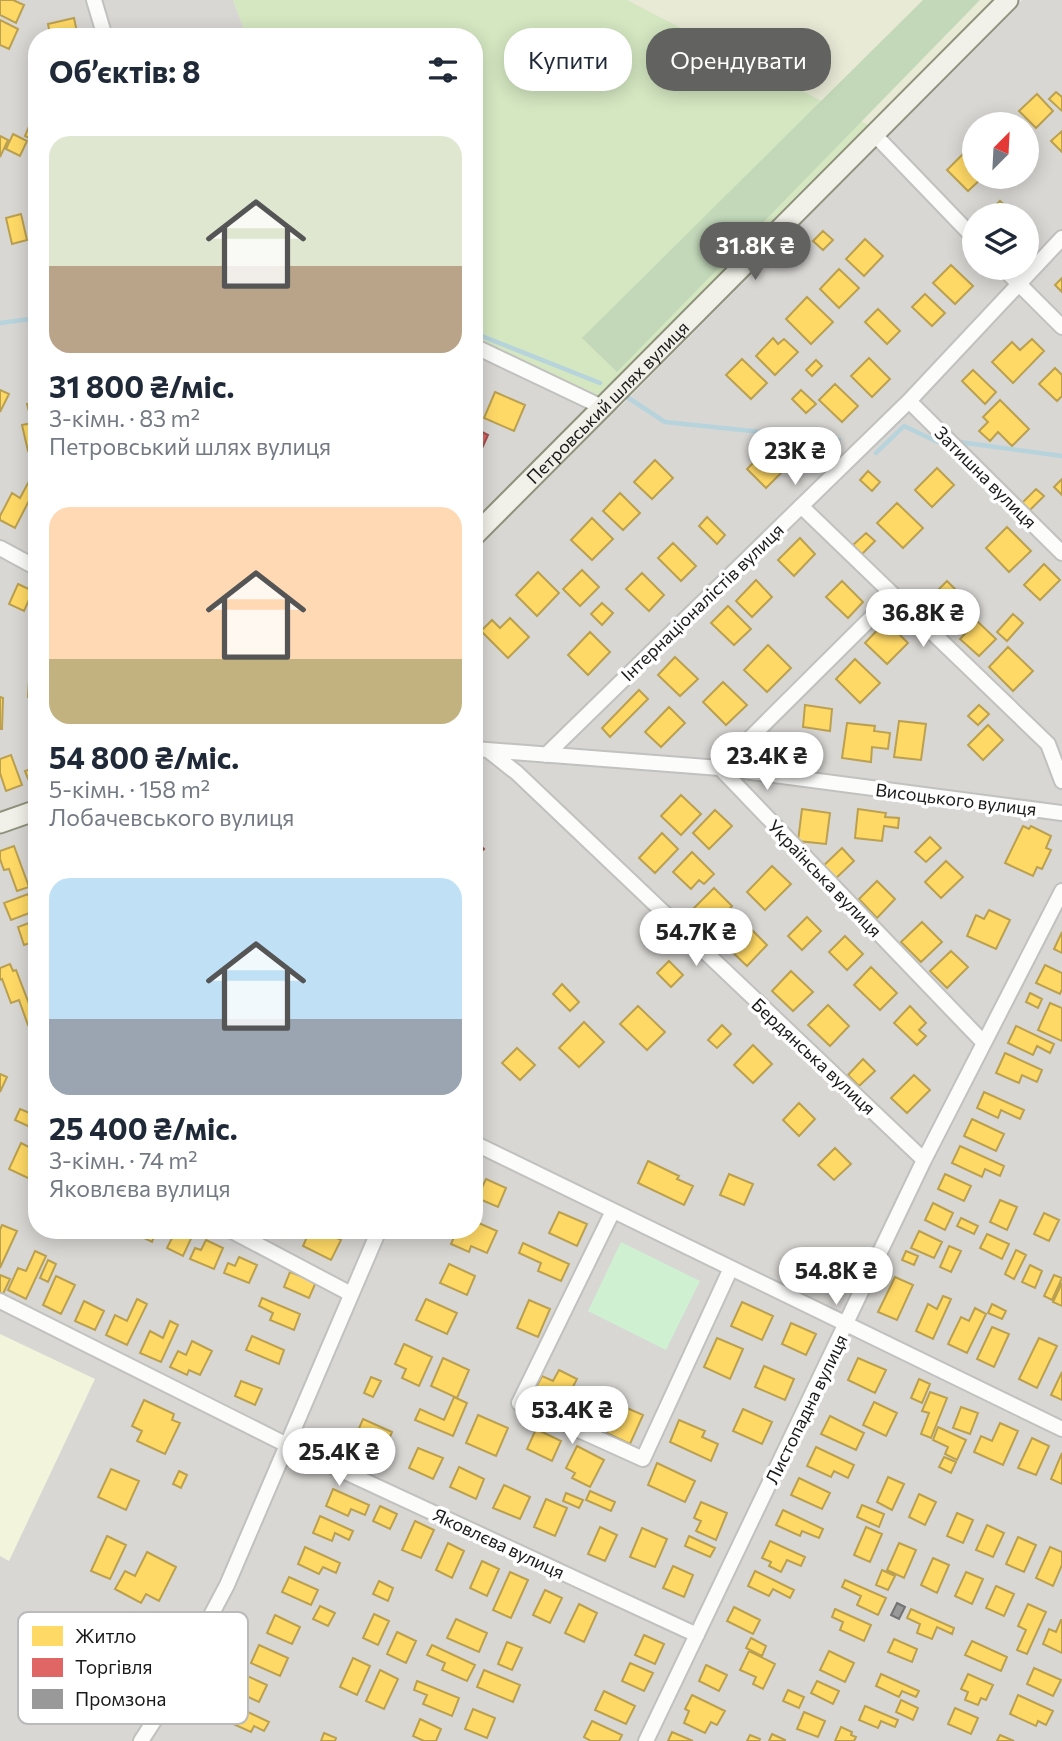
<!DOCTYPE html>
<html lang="uk">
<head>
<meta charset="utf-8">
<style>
  :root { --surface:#fff; --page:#f6f6f7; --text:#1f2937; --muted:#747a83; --accent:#626260 }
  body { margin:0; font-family:Commissioner,sans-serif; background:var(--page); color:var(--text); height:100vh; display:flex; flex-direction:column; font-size:26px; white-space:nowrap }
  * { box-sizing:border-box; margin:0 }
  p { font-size:23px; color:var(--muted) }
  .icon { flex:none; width:38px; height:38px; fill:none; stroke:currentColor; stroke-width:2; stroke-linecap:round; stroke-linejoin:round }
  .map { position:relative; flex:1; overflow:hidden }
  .panel { position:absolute; left:28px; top:28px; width:455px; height:1211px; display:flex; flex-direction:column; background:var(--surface); border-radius:28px; box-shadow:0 4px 18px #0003 }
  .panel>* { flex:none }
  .top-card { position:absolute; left:504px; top:28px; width:452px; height:63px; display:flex; gap:14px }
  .needle { width:46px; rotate:24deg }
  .fabs { position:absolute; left:962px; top:112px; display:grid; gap:14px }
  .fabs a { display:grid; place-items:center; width:77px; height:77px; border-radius:50%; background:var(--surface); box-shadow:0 4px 18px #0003; font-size:35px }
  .price { position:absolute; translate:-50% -60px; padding:0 16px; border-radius:24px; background:#fff; color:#222; font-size:23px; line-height:46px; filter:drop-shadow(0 2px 4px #0008) }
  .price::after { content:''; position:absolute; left:50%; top:42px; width:21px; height:16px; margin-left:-10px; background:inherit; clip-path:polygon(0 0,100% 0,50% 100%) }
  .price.selected { background:var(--accent); color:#fff }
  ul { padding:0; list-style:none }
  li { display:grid; align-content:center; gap:14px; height:371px; padding:0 21px }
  li span { display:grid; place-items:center; height:217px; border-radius:21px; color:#555 }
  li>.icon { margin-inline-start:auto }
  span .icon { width:126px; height:126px; fill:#fffc; stroke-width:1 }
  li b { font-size:30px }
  h2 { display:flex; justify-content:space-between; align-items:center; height:84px; padding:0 21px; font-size:30px }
  .chip { padding:0 24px; border-radius:28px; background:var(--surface); box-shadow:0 4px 18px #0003; font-size:24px; line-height:63px }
  .chip.selected { background:var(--accent); color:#fff }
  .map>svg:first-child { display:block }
</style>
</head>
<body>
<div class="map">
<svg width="1062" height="1741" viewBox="0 0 1062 1741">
  <rect width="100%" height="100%" fill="#e9e8e3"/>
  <path fill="#d8d7d4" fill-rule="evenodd" d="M0 0H233L247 37H37V1230H474V340L618 409 1022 0H1062V1741H0ZM975 124H1027V177H975ZM975 215H1027V268H975Z"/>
  <path fill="#f3f4dc" d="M0 1334 95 1379 9 1561 0 1556Z"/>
  <path fill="#e8ead6" d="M627 0H993L870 126Z"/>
  <path fill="#d4e7c1" d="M233 0H627L870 126 599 401 474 340V37H247Z"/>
  <path fill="#c2d8b9" d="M923 0H980L617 372 582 338Z"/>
  <path fill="#d0f0d2" d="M621 1242 700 1281 666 1350 588 1311Z"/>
  <path fill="#ffd966" stroke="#baa04f" stroke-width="2" d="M13 0 24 5 16 23 0 15V0Z
    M74 18 78 37H62L61 31 50 34 48 24Z
    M0 20 18 29 9 49 0 45Z
    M1056 92 1062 97V111L1049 99Z
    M1037 94 1053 111 1036 128 1019 111Z
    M30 124 37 127V142L25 136Z
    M1062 131V152L1051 141Z
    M13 134 27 141 20 156 6 149Z
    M0 136 8 140 0 157Z
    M965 152 975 162V177H983L968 191 947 170Z
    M1000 201 1015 215H986Z
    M21 214 27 240 12 244 6 218Z
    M823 231 833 240 823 250 813 241Z
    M865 239 883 256 864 276 846 259Z
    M951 265 973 286 955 304 933 283Z
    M839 269 859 288 839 308 820 289Z
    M1062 278V292L1055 285Z
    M925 294 945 313 932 326 912 307Z
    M807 297 833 322 811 344 786 319Z
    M878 309 900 331 887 344 865 322Z
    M773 338 778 344 784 339 798 352 775 375 756 356Z
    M1032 339 1044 351 1013 383 992 362 1012 342 1020 350Z
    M869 358 890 379 872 397 851 376Z
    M742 359 767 383 751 399 726 375Z
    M816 360 822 366 812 376 806 370Z
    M1055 368 1062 375V396L1057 401 1039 384Z
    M973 370 996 392 985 404 962 381Z
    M835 384 858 406 842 422 819 400Z
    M0 390 9 394 0 412Z
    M801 390 816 404 806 413 792 399Z
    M495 392 525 405 514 431 484 418Z
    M1000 400 1029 429 1012 446 998 432 990 441 979 431 988 422 983 417Z
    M37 401V449L28 451 22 425 32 423 27 404Z
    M766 450 785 469 766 488 747 469Z
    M655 460 673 478 652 499 634 482Z
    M937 468 954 485 932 507 915 490Z
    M868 471 880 482 872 491 860 480Z
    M1062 479V495L1054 487Z
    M28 483 36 487 15 528 0 520V516L12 493 20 498Z
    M1036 489 1044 496 1030 510 1022 503Z
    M620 493 640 513 623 530 603 511Z
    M897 503 923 528 903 548 877 523Z
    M707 517 725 535 717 544 699 526Z
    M592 518 613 539 592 560 571 540Z
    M1007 527 1031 551 1009 572 986 548Z
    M866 533 875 541 862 554 853 545Z
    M800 538 815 554 794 576 778 560Z
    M673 543 696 566 681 581 658 558Z
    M1044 564 1060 580 1040 600 1024 585Z
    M582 570 599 587 580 606 563 589Z
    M538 572 559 593 537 616 516 595Z
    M642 573 664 595 649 611 626 589Z
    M756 580 772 597 752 617 736 601Z
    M842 581 863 602 848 618 826 597Z
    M947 581 964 598 944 618 927 601Z
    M18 584 33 591 24 611 9 604Z
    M602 603 613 613 602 625 591 614Z
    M728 606 751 629 734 645 711 623Z
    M1013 614 1023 623 1007 641 997 632Z
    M510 618 529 637 508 658 481 631 492 620 500 628Z
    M886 621 908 643 887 664 865 643Z
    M977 621 996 639 979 656 960 639Z
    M590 632 610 652 588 675 568 655Z
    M768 645 791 668 767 692 744 670Z
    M1008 647 1033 671 1013 691 989 667Z
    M675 657 698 679 680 696 658 675Z
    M855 659 880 683 860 703 836 679Z
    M474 665 482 673 474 681Z
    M29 680 37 681V697H28Z
    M723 682 747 705 726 725 703 702Z
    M639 690 648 699 610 737 602 728Z
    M0 697 3 698 2 729H0Z
    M805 705 832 709 830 731 803 727Z
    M979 705 989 714 978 725 968 716Z
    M669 707 685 723 661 747 645 732Z
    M899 721 926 724 921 760 894 757Z
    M847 723 875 726 874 731 890 733 888 749 872 747 871 762 842 758Z
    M988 725 1003 740 983 760 968 745Z
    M800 737 813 739 810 760 797 759Z
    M37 744V784L31 786 25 771 36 767 29 747Z
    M11 755 22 785 6 791 0 773V759Z
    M681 795 701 814 681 835 661 816Z
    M802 809 830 813 826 844 798 841Z
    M858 809 886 813 885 817 899 818 898 828 884 826 882 841 855 838Z
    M715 810 732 826 709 849 693 833Z
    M1023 826 1029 829 1031 826 1051 836 1046 848 1051 850 1042 869 1037 867 1033 876 1005 863Z
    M662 833 678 849 655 873 639 858Z
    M930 837 941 848 926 862 915 852Z
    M37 840V861L30 843Z
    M14 846 29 887 17 891 9 869 4 870 0 859V851Z
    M842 848 854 861 832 882 820 869Z
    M692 852 714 874 704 884 699 880 691 889 673 872Z
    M946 861 963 877 941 898 925 882Z
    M772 866 791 884 765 910 747 892Z
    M877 881 895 899 877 918 859 899Z
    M714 888 732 906 711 928 692 910Z
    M28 894 35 911 11 920 4 903Z
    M732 909 743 920 726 937 715 926Z
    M989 910 1010 920 996 949 967 936 976 915 984 919Z
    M807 917 821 931 802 950 788 936Z
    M37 920V941L24 945 18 927Z
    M922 922 942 942 921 962 901 942Z
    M749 927 767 945 747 966 728 948Z
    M1062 932V953L1054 949Z
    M845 936 863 954 847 970 829 952Z
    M951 951 968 967 947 988 930 971Z
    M669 961 683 975 671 987 657 973Z
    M10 964 13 971 16 970 36 1022 28 1025 19 1000 11 1003 2 979 0 980V968Z
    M1045 965 1062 973V989L1060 994 1036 983Z
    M871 967 897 993 880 1010 854 985Z
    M791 971 813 992 793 1011 772 991Z
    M562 984 579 1002 570 1011 553 994Z
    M1030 993 1042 999 1038 1008 1026 1002Z
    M1050 1003 1062 1008V1041L1038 1030Z
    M828 1005 849 1026 830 1046 808 1025Z
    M638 1006 665 1032 647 1050 620 1024Z
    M910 1006 926 1023 919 1030 926 1036 917 1045 894 1023Z
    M584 1022 604 1042 579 1067 559 1048Z
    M722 1025 731 1034 717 1048 708 1040Z
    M1016 1026 1054 1044 1050 1053 1037 1046 1033 1055 1008 1043Z
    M753 1045 772 1064 753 1083 734 1065Z
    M517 1048 535 1065 520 1080 502 1063Z
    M1005 1053 1042 1070 1037 1082 1022 1075 1019 1083 996 1073Z
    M863 1059 875 1071 859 1086 848 1075Z
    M0 1074 7 1077 0 1092Z
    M914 1075 930 1090 907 1113 891 1098Z
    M984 1092 1024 1110 1020 1119 1001 1110 998 1118 977 1108Z
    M799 1103 815 1119 799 1136 783 1120Z
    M20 1109 37 1116 32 1128 15 1120Z
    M972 1119 1004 1134 996 1151 964 1136Z
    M21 1143 37 1151V1165L30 1179 9 1169Z
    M960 1146 1004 1166 1000 1176 985 1169 982 1177 952 1163Z
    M835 1148 851 1164 834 1180 818 1165Z
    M648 1161 679 1176 677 1179 693 1186 684 1205 638 1183Z
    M729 1174 753 1184 744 1205 720 1195Z
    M945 1174 971 1186 964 1201 938 1189Z
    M486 1179 506 1188 498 1207 477 1198Z
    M1000 1200 1017 1207 1007 1230 990 1222Z
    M933 1203 953 1213 945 1230 925 1220Z
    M559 1212 587 1224 577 1246 549 1233Z
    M1044 1213 1059 1220 1049 1241 1034 1234Z
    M961 1218 978 1226 974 1234 957 1226Z
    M474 1221 497 1231 487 1253 471 1246 469 1252 451 1244 457 1230H474Z
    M2 1225 17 1231 0 1268V1230Z
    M138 1230H157L152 1242 136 1234Z
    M176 1230H195L183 1256 167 1248Z
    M310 1230H320L341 1240 331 1260 303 1246Z
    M919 1231 942 1242 934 1258 911 1248Z
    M987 1234 1009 1244 1002 1259 980 1248Z
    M206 1240 223 1248 214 1269 190 1259 195 1248 201 1250Z
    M523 1243 569 1264 561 1281 538 1271 541 1263 519 1253Z
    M949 1246 961 1251 951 1272 940 1267Z
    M1016 1250 1026 1255 1014 1279 1005 1274Z
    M35 1251 46 1256 26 1299 8 1290 18 1268 26 1271Z
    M906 1251 918 1256 914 1265 902 1260Z
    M239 1257 257 1265 249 1283 224 1273 228 1263 235 1266Z
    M48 1260 56 1264 48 1282 40 1278Z
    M449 1264 475 1276 467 1295 440 1283Z
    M1030 1265 1042 1271 1035 1288 1022 1282Z
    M290 1272 316 1282 309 1298 284 1287Z
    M0 1275 10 1279 3 1294 0 1293Z
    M1054 1275 1062 1278 1052 1300 1044 1296Z
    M56 1276 75 1285 61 1314 43 1305Z
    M895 1277 913 1285 897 1320 878 1312Z
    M1062 1283V1306L1053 1302Z
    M943 1296 951 1299 933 1339 916 1331 928 1304 937 1309Z
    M262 1298 300 1314 294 1330 270 1320 273 1313 259 1306Z
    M137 1299 147 1304 127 1345 106 1335 115 1315 127 1321Z
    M426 1299 457 1313 447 1334 416 1320Z
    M529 1300 550 1309 538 1337 517 1328Z
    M84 1301 104 1311 95 1330 75 1321Z
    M742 1302 773 1316 762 1340 731 1326Z
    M992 1304 1006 1311 1002 1319 988 1313Z
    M975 1308 986 1314 967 1353 948 1344 961 1317 969 1321Z
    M170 1321 178 1325 161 1362 140 1353 150 1331 163 1338Z
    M791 1323 816 1334 806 1355 782 1344Z
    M992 1327 1009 1334 994 1367 977 1359Z
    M252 1336 284 1350 279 1364 246 1350Z
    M717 1338 743 1349 730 1379 704 1367Z
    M1039 1338 1057 1346 1037 1388 1019 1379Z
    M192 1341 212 1351 200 1375 189 1370 187 1375 170 1367 178 1351 186 1355Z
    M404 1344 432 1357 419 1386 402 1378 406 1369 395 1364Z
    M443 1358 469 1370 457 1398 431 1386Z
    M858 1358 886 1370 875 1393 848 1380Z
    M764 1366 794 1379 785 1400 755 1387Z
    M559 1370 577 1379 561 1410 532 1395 542 1376 553 1381Z
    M1062 1372V1400L1051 1395Z
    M371 1377 381 1381 373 1397 364 1393Z
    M919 1379 930 1384 922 1403 911 1398Z
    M241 1381 262 1389 255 1405 235 1396Z
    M930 1392 947 1398 931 1438 921 1434 929 1413 922 1411Z
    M454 1397 467 1403 453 1436 415 1420 420 1409 444 1420Z
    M144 1400 174 1414 172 1420 180 1423 165 1454 137 1441 142 1431 132 1426Z
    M874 1402 897 1413 886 1436 863 1425Z
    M620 1405 643 1415 630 1444 607 1433Z
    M961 1407 978 1413 970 1434 953 1428Z
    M743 1409 772 1422 762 1444 733 1431Z
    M478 1415 508 1428 496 1456 466 1443Z
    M830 1416 864 1433 856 1450 821 1434Z
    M363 1419 392 1432 383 1453 354 1440Z
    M679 1420 705 1431 702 1437 718 1444 711 1461 670 1442Z
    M1000 1423 1018 1431 1003 1465 974 1452 981 1436 992 1441Z
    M938 1427 966 1440 957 1460 945 1454 948 1447 933 1440Z
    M536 1429 561 1441 552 1461 527 1449Z
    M1032 1438 1049 1446 1036 1475 1018 1468Z
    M577 1446 604 1460 590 1487 572 1478 575 1473 566 1468Z
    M816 1447 854 1465 848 1478 834 1471 831 1477 807 1466Z
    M418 1448 443 1458 433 1479 409 1468Z
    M1062 1453V1484L1051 1479Z
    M944 1457 956 1462 951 1473 939 1467Z
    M657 1463 695 1481 685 1502 648 1485Z
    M459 1467 484 1479 476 1499 450 1487Z
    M111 1469 139 1481 126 1510 98 1497Z
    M179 1471 187 1475 181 1488 173 1484Z
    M888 1477 904 1484 892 1510 877 1502Z
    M799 1478 830 1493 822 1509 791 1495Z
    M504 1485 530 1497 520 1519 493 1508Z
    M333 1489 369 1505 365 1515 351 1509 348 1516 326 1506Z
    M590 1491 615 1502 611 1511 586 1500Z
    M566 1493 583 1500 579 1508 563 1501Z
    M919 1494 936 1502 925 1525 909 1517Z
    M546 1499 567 1508 555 1536 534 1527Z
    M701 1502 727 1513 716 1540 696 1531 701 1521 694 1518Z
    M862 1505 884 1514 879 1527 857 1517Z
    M380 1506 397 1514 390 1529 373 1521Z
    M783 1510 823 1529 819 1538 802 1531 800 1536 776 1525Z
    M957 1513 973 1520 963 1543 947 1536Z
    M320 1516 353 1531 349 1540 335 1533 332 1541 313 1533Z
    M415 1521 434 1530 421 1558 402 1550Z
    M987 1525 1004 1533 993 1557 976 1550Z
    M600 1527 617 1535 605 1561 588 1554Z
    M866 1527 882 1534 870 1562 854 1555Z
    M642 1528 667 1539 655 1567 630 1557Z
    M107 1536 126 1545 110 1579 91 1571Z
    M689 1536 715 1548 710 1557 685 1546Z
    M1018 1537 1036 1545 1024 1572 1006 1564Z
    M770 1541 805 1557 801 1566 787 1560 781 1572 769 1566 771 1562 762 1558Z
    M448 1543 464 1551 452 1578 436 1570Z
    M899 1543 916 1550 904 1578 887 1570Z
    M305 1547 340 1563 336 1573 323 1567 319 1574 298 1564Z
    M1050 1547 1062 1552V1565L1053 1586 1036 1578Z
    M147 1552 176 1567 159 1601 146 1594 141 1603 115 1589 125 1571 135 1576Z
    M933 1558 949 1565 937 1593 921 1585Z
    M482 1561 499 1569 487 1596 470 1588Z
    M673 1566 693 1575 684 1597 663 1588Z
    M882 1570 895 1576 888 1590 876 1585Z
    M755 1571 794 1590 790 1598 773 1589 769 1596 748 1586Z
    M510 1572 528 1580 511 1618 493 1610Z
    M966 1572 983 1579 972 1604 955 1596Z
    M289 1577 318 1590 311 1605 282 1592Z
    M845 1580 886 1598 878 1615 857 1605 861 1596 842 1587Z
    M379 1581 393 1588 388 1601 373 1594Z
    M996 1586 1014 1594 1004 1616 986 1608Z
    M545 1590 562 1598 550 1623 533 1615Z
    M579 1604 597 1613 584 1642 565 1633Z
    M1028 1604 1046 1612 1027 1654 1017 1650 1026 1630 1018 1626Z
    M320 1606 335 1613 328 1626 313 1619Z
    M734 1607 760 1620 753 1634 727 1621Z
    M835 1609 871 1625 864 1641 840 1630 843 1622 832 1617Z
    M911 1609 954 1628 952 1634 937 1627 932 1639 917 1633 920 1624 907 1618Z
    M374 1614 389 1621 378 1645 363 1638Z
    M275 1615 300 1627 292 1644 267 1633Z
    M456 1619 487 1633 479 1652 447 1638Z
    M1061 1620H1062V1653L1043 1644 1049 1629 1056 1632Z
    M397 1632 416 1641 406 1663 387 1654Z
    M644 1635 664 1644 655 1664 635 1655Z
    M751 1638 766 1646 762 1656 746 1648Z
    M894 1639 917 1649 912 1662 888 1652Z
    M972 1641 1007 1657 1001 1671 965 1655Z
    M507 1642 522 1648 512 1670 498 1664Z
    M259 1645 288 1658 280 1676 251 1663Z
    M432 1645 475 1665 467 1681 442 1670 445 1663 427 1655Z
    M749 1651 775 1664 763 1689 753 1684 756 1677 740 1670Z
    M829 1651 854 1663 845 1682 820 1670Z
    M353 1658 370 1666 357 1695 340 1687Z
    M630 1663 653 1673 644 1691 622 1681Z
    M706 1665 727 1675 719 1691 699 1681Z
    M1034 1668 1061 1680 1053 1696 1027 1684Z
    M380 1670 398 1679 384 1709 366 1701Z
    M484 1670 520 1685 513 1702 477 1687Z
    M881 1674 919 1691 916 1697 902 1691 899 1697 876 1686Z
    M968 1674 993 1685 986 1700 981 1698 978 1705 965 1700 968 1692 961 1689Z
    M245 1675 267 1685 259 1702 238 1692Z
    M417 1681 459 1698 452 1716 423 1704 427 1695 414 1690Z
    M817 1681 839 1691 833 1704 811 1693Z
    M788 1690 804 1697 799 1708 783 1701Z
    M604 1691 635 1706 626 1724 595 1710Z
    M692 1695 725 1711 717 1725 711 1722 705 1733 684 1723 689 1711 685 1709Z
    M1018 1695 1053 1711 1046 1725 1038 1721 1036 1726 1010 1714Z
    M901 1700 918 1708 913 1720 896 1712Z
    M229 1703 269 1722 264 1731 254 1726 251 1732 222 1719Z
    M865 1706 898 1720 895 1727 881 1721 878 1728 859 1720Z
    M955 1708 978 1718 971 1734 948 1724Z
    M473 1709 495 1718 487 1738 465 1729Z
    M804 1712 825 1721 818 1737 797 1729Z
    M420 1719 441 1729 436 1741H424L413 1736Z
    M592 1721 622 1735 619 1741H591L584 1737Z
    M841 1727 852 1732 851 1735 856 1737 854 1741H835Z
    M672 1732 693 1741H668Z
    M324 1733 336 1738 335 1741H321Z
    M772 1734 785 1740V1741H769Z
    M750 1735 760 1739 759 1741H747Z
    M1000 1735 1014 1741H997Z"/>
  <path fill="#e06666" stroke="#a54f4f" stroke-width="2" d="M474 428 488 435 474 466Z
    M474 840 484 849 474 858Z"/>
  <path fill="#999" stroke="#737373" stroke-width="2" d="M897 1603 905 1607 899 1619 891 1615Z"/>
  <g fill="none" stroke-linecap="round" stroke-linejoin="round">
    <path stroke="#b7d3dc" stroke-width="4.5" d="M0 323 37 318
      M474 333 600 383
      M624 395 665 422 839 440
      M959 442 1062 456
      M876 453 904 426 940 443"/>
    <g stroke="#c1c1bf" stroke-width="18">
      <path id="street" d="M94 0 105 37
        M874 134 975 239
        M1003 268 1062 327
        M474 346 602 407
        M909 401 1062 553
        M801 506 1048 744 1062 781
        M0 548 37 568
        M893 596 720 768 983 1042
        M474 749 720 768 1062 813
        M489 751 517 773 924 1160
        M546 755 909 401 1062 238
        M474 1143 1062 1429
        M613 1211 519 1403 643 1459 731 1268
        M230 1230 351 1294
        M0 1301 287 1445 697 1635
        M141 1741 161 1710 227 1585 379 1230
        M646 1741 924 1160 1062 891"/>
    </g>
    <g stroke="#8f927c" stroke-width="23">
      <g id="secondary">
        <path id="s1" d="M474 536 1008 0"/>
        <path d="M0 823 37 810"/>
      </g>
    </g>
    <use href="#street" stroke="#fcfcfb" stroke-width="14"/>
    <use href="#secondary" stroke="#f1f1e9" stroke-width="19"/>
  </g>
  <g text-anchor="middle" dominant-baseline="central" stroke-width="7" stroke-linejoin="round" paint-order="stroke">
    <g font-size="18" fill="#1a1a1a" stroke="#fff">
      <text stroke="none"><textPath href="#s1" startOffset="189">Петровський шлях вулиця</textPath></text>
      <text transform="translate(986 477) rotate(45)">Затишна вулиця</text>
      <text transform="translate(702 602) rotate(-44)">Інтернаціоналістів вулиця</text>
      <text transform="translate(956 799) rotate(7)">Висоцького вулиця</text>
      <text transform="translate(825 878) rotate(46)">Українська вулиця</text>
      <text transform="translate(814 1056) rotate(43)">Бердянська вулиця</text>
      <text transform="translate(806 1409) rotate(-64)">Листопадна вулиця</text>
      <text transform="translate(499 1543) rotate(25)">Яковлєва вулиця</text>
    </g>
  </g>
  <rect x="18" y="1612" width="230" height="112" rx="10" fill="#fff" stroke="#bababa" stroke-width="2"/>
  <rect x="32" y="1626" width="31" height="20" fill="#ffd966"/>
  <rect x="32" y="1658" width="31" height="19" fill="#e06666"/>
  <rect x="32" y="1689" width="31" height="20" fill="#999"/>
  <g font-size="19" fill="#1a1a1a">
    <text x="75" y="1643">Житло</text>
    <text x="75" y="1674">Торгівля</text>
    <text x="75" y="1706">Промзона</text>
  </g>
</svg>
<div class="fabs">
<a><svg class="needle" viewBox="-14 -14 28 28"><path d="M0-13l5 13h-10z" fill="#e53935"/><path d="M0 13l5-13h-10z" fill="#747a83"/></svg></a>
<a><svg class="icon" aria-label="layers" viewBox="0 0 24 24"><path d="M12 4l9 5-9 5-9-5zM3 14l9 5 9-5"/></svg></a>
</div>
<b class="price selected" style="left:755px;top:282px">31.8K ₴</b>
<b class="price" style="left:795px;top:487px">23K ₴</b>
<b class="price" style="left:923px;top:649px">36.8K ₴</b>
<b class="price" style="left:767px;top:792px">23.4K ₴</b>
<b class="price" style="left:696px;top:968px">54.7K ₴</b>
<b class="price" style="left:836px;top:1307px">54.8K ₴</b>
<b class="price" style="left:572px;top:1446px">53.4K ₴</b>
<b class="price" style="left:339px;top:1488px">25.4K ₴</b>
<div class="top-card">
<a class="chip">Купити</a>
<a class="chip selected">Орендувати</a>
</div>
<section class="panel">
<h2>Об’єктів: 8<svg class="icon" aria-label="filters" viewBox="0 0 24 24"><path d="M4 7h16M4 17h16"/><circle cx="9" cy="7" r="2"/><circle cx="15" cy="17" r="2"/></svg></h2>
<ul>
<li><span style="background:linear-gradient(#dfe7d0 60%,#b9a48a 0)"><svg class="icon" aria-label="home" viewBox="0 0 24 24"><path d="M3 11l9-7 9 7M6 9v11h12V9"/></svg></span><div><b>31 800 ₴/міс.</b><p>3-кімн. · 83 m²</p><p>Петровський шлях вулиця</p></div></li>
<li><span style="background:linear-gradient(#ffd9b3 70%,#c2b280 0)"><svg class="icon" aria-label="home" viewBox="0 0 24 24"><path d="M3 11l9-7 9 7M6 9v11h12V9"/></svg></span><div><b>54 800 ₴/міс.</b><p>5-кімн. · 158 m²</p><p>Лобачевського вулиця</p></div></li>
<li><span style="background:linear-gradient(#bfe0f5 65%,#9aa5b1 0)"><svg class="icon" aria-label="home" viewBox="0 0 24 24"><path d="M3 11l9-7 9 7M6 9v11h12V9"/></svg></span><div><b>25 400 ₴/міс.</b><p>3-кімн. · 74 m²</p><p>Яковлєва вулиця</p></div></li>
</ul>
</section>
</div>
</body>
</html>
